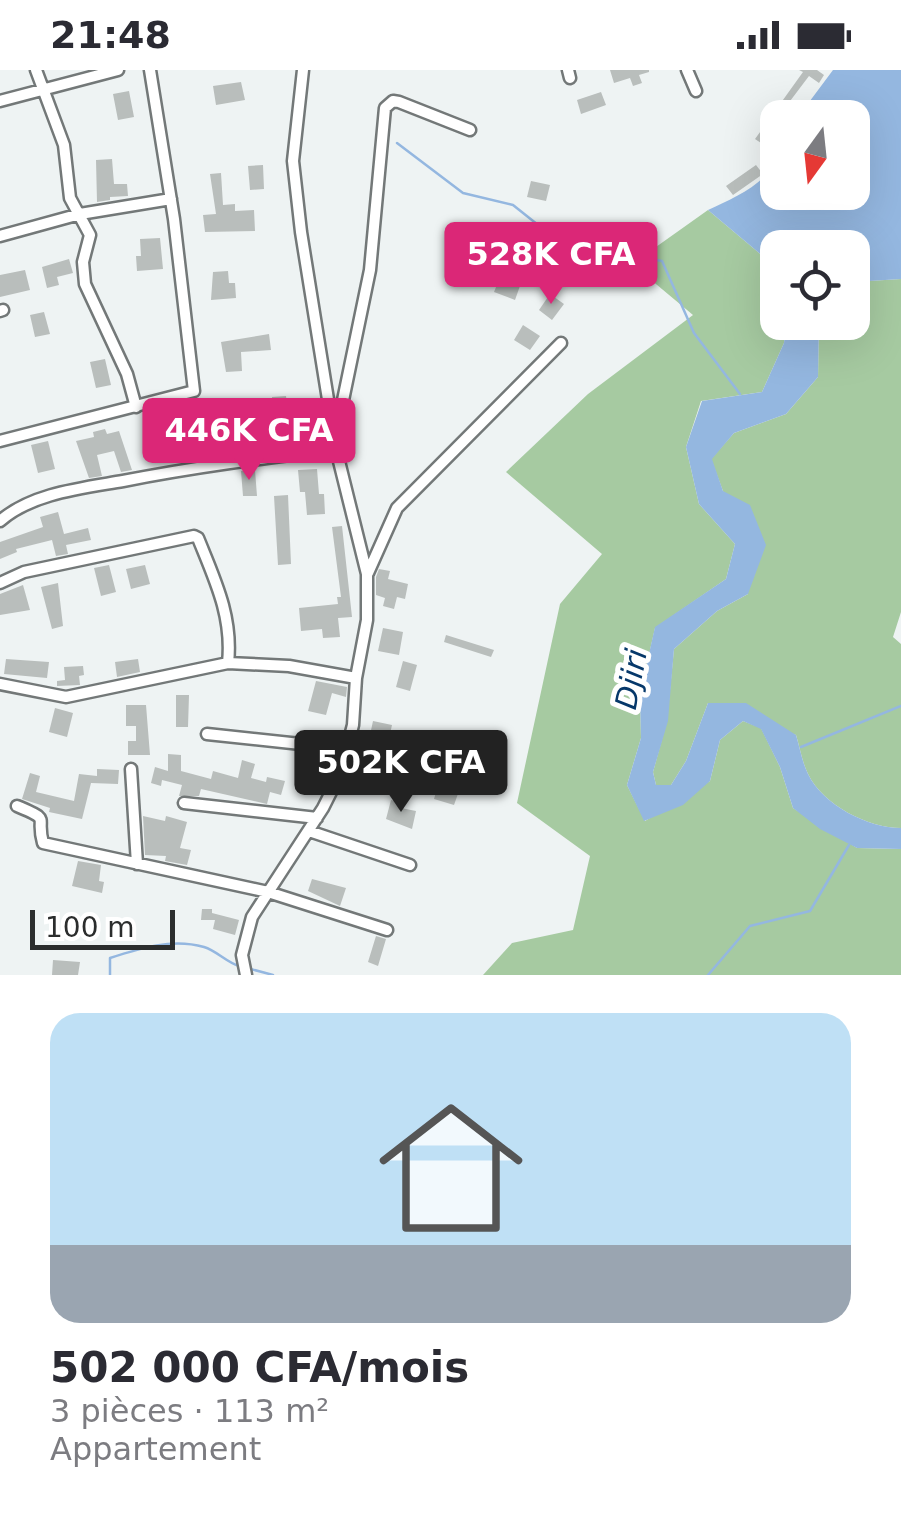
<!DOCTYPE html>
<html lang="fr">
<head>
<meta charset="utf-8">
<style>
  :root { --surface:#fff; --page:#f7f7f7; --text:#2b2b33; --muted:#7c7c81; --line:#e1e1e2; --accent:#db2777 }
  body { margin:0; font-family:"DejaVu Sans",sans-serif; background:var(--page); color:var(--text); height:100vh; display:flex; flex-direction:column; font-size:38px; white-space:nowrap }
  * { box-sizing:border-box; margin:0 }
  p { font-size:32px; color:var(--muted) }
  .icon { flex:none; width:55px; height:55px; fill:none; stroke:currentColor; stroke-width:2; stroke-linecap:round; stroke-linejoin:round }
  .map { position:relative; height:905px; overflow:hidden }
  .sheet { display:flex; flex-direction:column; background:var(--surface); flex:1 }
  .sheet>* { flex:none }
  .needle { width:65px; rotate:195deg }
  .buttons { position:absolute; left:760px; top:30px; display:grid; gap:20px }
  .buttons a { display:grid; place-items:center; width:110px; height:110px; border-radius:20px; background:var(--surface); box-shadow:0 10px 40px #0002; font-size:50px }
  .scale { position:absolute; left:30px; bottom:25px; width:145px; box-sizing:border-box; padding-left:10px; border:5px solid #2b2d2d; border-top:0; font-size:28px; line-height:35px; white-space:nowrap; color:#2b2d2d; -webkit-text-stroke:8px #fff; paint-order:stroke }
  .price { position:absolute; translate:-50% -85px; padding:0 22px; border-radius:10px; background:var(--accent); color:#fff; font-size:32px; line-height:65px; filter:drop-shadow(0 2px 5px #0008) }
  .price::after { content:''; position:absolute; left:50%; top:60px; width:30px; height:22px; margin-left:-15px; background:inherit; clip-path:polygon(0 0,100% 0,50% 100%) }
  .price.active { background:#222; color:#fff }
  ul { padding:0; list-style:none }
  li { display:grid; align-content:center; gap:20px; height:530px; padding:0 50px }
  li+li { border-top:2px solid var(--line) }
  li span { display:grid; place-items:center; height:310px; border-radius:30px; color:#555 }
  li>.icon { margin-inline-start:auto }
  span .icon { width:180px; height:180px; fill:#fffc; stroke-width:1 }
  li b { font-size:42px }
  .status { display:flex; justify-content:space-between; align-items:center; height:70px; padding:0 50px; background:var(--surface); direction:ltr }
  .status svg { height:28px; fill:currentColor }
  .map>svg:first-child { display:block }
</style>
</head>
<body>
<div class="status"><b>21:48</b><svg viewBox="0 0 49 12"><path d="M0 12V9h3v3zM5 12V6h3v6zM10 12V3h3v9zM15 12V0h3v12zM26 1h20v11H26zM47 4h2v5h-2z"/></svg></div>
<div class="map">
<svg width="901" height="905" viewBox="0 0 901 905">
  <rect width="100%" height="100%" fill="#eef3f3"/>
  <path fill="#a6caa1" d="M708 140 777 198 778 252 786 253 784 273 762 322 701 331 686 377 699 434 735 474 726 509 655 558 640 624 641 668 627 715 645 751 710 711 720 670 743 651 761 658 780 697 793 738 857 778 901 779V905H483L512 873 573 860 590 786 517 733 560 534 602 484 506 402 588 324 693 245 632 194Z
    M901 209V542L893 567 901 574V758C868 758 823 735 808 704 802 692 800 678 796 665L708 633 686 691 671 715H656L653 702 667 651 674 579 717 541 748 524 723 421 711 389 734 363 786 344 818 307 819 253 852 252 853 212Z"/>
  <path fill="#94b7e0" d="M833 0H901V209L853 212 852 178H778L777 198 708 140C733 128 765 115 777 89L778 122H852V48L798 47Z
    M786 253H819L818 307 786 344 734 363 712 389 723 421 750 435 766 475 748 524 717 541 674 579 668 651 653 702 656 715H671L686 691 708 633H746L796 665C800 678 802 692 808 704 823 735 868 758 901 758V779L857 778 820 759 793 738 780 697 761 659 743 651 720 670 710 711 683 735 644 751 627 715 641 668 640 624 655 557 726 509 735 474 699 434 686 377 702 331 762 322 784 273Z"/>
  <g fill="none" stroke-linecap="round" stroke-linejoin="round">
    <path stroke="#94b7e0" stroke-width="2.5" d="M397 73 463 123 513 135 562 174 662 191 694 263 740 324
      M801 677 901 636
      M247 898 273 905
      M110 905V888C141 878 172 868 204 877 217 881 226 892 239 896
      M708 905 750 856 810 841 849 775"/>
  </g>
  <path fill="#b9bebc" d="M610 0H649V2L639 5 642 13 633 16 630 8 614 13Z
    M799 0H817L824 5 819 13 809 6 778 47V56L764 75 755 69 803 2Z
    M241 12 245 30 216 35 213 16Z
    M129 21 134 47 118 50 113 24Z
    M601 22 606 35 581 44 577 30Z
    M112 89 114 114H127L128 126 110 127V130L97 132 96 90Z
    M263 95 264 119 250 120 248 96Z
    M756 95 763 104 733 125 726 116Z
    M221 103 223 135 235 134V141L254 140 255 161 205 162 203 145 216 144 210 104Z
    M531 111 550 115 546 131 527 127Z
    M160 168 163 199 137 201 136 186H141L140 169Z
    M69 189 73 203 57 207 59 215 47 218 42 197Z
    M25 200 30 220 0 227V205Z
    M228 201 229 213H235L236 228 211 230 213 202Z
    M501 205 521 213 515 230 494 222Z
    M550 224 564 234 552 250 539 240Z
    M44 242 50 264 35 267 30 245Z
    M523 255 540 266 530 280 514 270Z
    M269 264 271 280 241 282 242 301 226 302 221 272Z
    M105 289 111 315 96 318 90 292Z
    M286 326 289 355 274 356 272 327Z
    M253 332 255 358 233 360 231 334Z
    M105 359 107 364 119 361 132 400 121 402 114 381 97 385 102 406 89 408 76 371 94 367 93 362Z
    M48 371 55 399 38 403 31 375Z
    M317 399 319 424H324L325 444 307 445 305 422H300L298 400Z
    M255 400 257 426H243L241 401Z
    M288 425 291 494 278 495 274 426Z
    M58 442 64 464 88 458 91 470 66 475 68 484 56 486 52 470 16 479 17 482 0 489V472L43 457 40 447Z
    M342 456 352 547 338 548 340 567 323 568 322 559 301 561 299 538 338 534 337 527H341L332 457Z
    M109 495 116 522 101 526 94 498Z
    M145 495 150 514 131 519 126 499Z
    M379 499 390 501 388 509 408 514 405 529 397 527 394 539 383 536 385 528 376 525V507Z
    M58 513 63 556 52 559 41 517Z
    M23 515 30 540 0 545V524Z
    M383 558 403 562 399 585 378 581Z
    M446 565 494 580 491 587 444 572Z
    M6 589 49 592 47 608 4 604Z
    M138 589 140 602 117 607 115 592Z
    M403 591 417 595 410 621 396 617Z
    M83 596 84 605 79 606 80 615 57 616V611L65 610 64 597Z
    M316 611 347 617 346 627 332 623 326 645 308 641Z
    M176 625H189L188 657H176Z
    M126 635H146L150 685H128V671H136V656H126Z
    M55 638 73 643 67 667 49 662Z
    M373 651 392 655 386 682 402 685 399 702 365 696 362 708 351 706 358 677 367 679Z
    M168 684 181 685V701L211 709 213 701 238 708 242 690 255 694 251 708 266 712 267 707 285 711 281 725 270 722 267 734 201 719 199 726H179L182 715 162 710 161 716 151 713 155 697 168 701Z
    M97 699 119 700 118 714 91 713 82 749 49 742 50 738 22 729 30 703 40 706 36 722 74 731 79 704 97 706Z
    M439 712 460 718 454 735 434 729Z
    M391 730 403 733 401 738 416 741 412 759 386 749Z
    M143 746 165 751 166 746 187 752 180 778 191 780 187 795 165 791 166 786 145 785Z
    M78 791 101 795 99 811 104 812 102 823 72 816Z
    M312 809 346 818 340 836 308 821Z
    M202 839H212V843L239 850 235 865 213 859 215 850H201Z
    M376 866 386 869 378 896 368 892Z
    M53 890 80 892 78 905H52Z"/>
  <g fill="none" stroke-linecap="round" stroke-linejoin="round">
    <g stroke="#737878" stroke-width="15">
      <path id="street" d="M36 0 64 75 70 128 90 165 83 192 85 214 127 304 136 337
        M568 0 570 8
        M687 0 696 21
        M0 31 118 0
        M0 166 80 144 171 129
        M0 241 3 240
        M336 364 370 200 385 38 393 31 399 32 470 60
        M0 371 194 321 174 149 150 0
        M0 451C32 423 83 418 123 411 194 397 265 388 336 379
        M368 503 397 438 561 273
        M0 513 24 502 194 466 198 468C215 510 233 547 228 593
        M0 614 66 627 228 593 289 596 356 608
        M207 664 347 679
        M131 699 137 794
        M184 733 317 748
        M17 736C53 751 35 745 43 773L268 822 387 860
        M309 761 410 795
        M246 905 242 885 252 847 323 738 340 704 353 655 356 608 367 550V504L336 379 301 162 293 91 303 0"/>
    </g>
    <use href="#street" stroke="#fff" stroke-width="10"/>
  </g>
  <g text-anchor="middle" dominant-baseline="central" stroke-width="10" stroke-linejoin="round" paint-order="stroke">
    <g font-size="30" font-style="italic" fill="#06386a" stroke="#fff">
      <text transform="translate(631 609) rotate(-79)">Djiri</text>
    </g>
  </g>
</svg>
<div class="buttons">
<a><svg class="needle" viewBox="-14 -14 28 28"><path d="M0-13l5 13h-10z" fill="#e53935"/><path d="M0 13l5-13h-10z" fill="#7c7c81"/></svg></a>
<a><svg class="icon" aria-label="locate" viewBox="0 0 24 24"><circle cx="12" cy="12" r="6"/><path d="M12 2v4M12 18v4M2 12h4M18 12h4"/></svg></a>
</div>
<div class="scale">100 m</div>
<b class="price" style="left:551px;top:237px">528K CFA</b>
<b class="price" style="left:249px;top:413px">446K CFA</b>
<b class="price active" style="left:401px;top:745px">502K CFA</b>
</div>
<section class="sheet">
<ul>
<li><span style="background:linear-gradient(#bfe0f5 75%,#9aa5b1 0)"><svg class="icon" aria-label="home" viewBox="0 0 24 24"><path d="M3 11l9-7 9 7M6 9v11h12V9"/></svg></span><div><b>502 000 CFA/mois</b><p>3 pièces · 113 m²</p><p>Appartement</p></div></li>
</ul>
</section>
</body>
</html>
